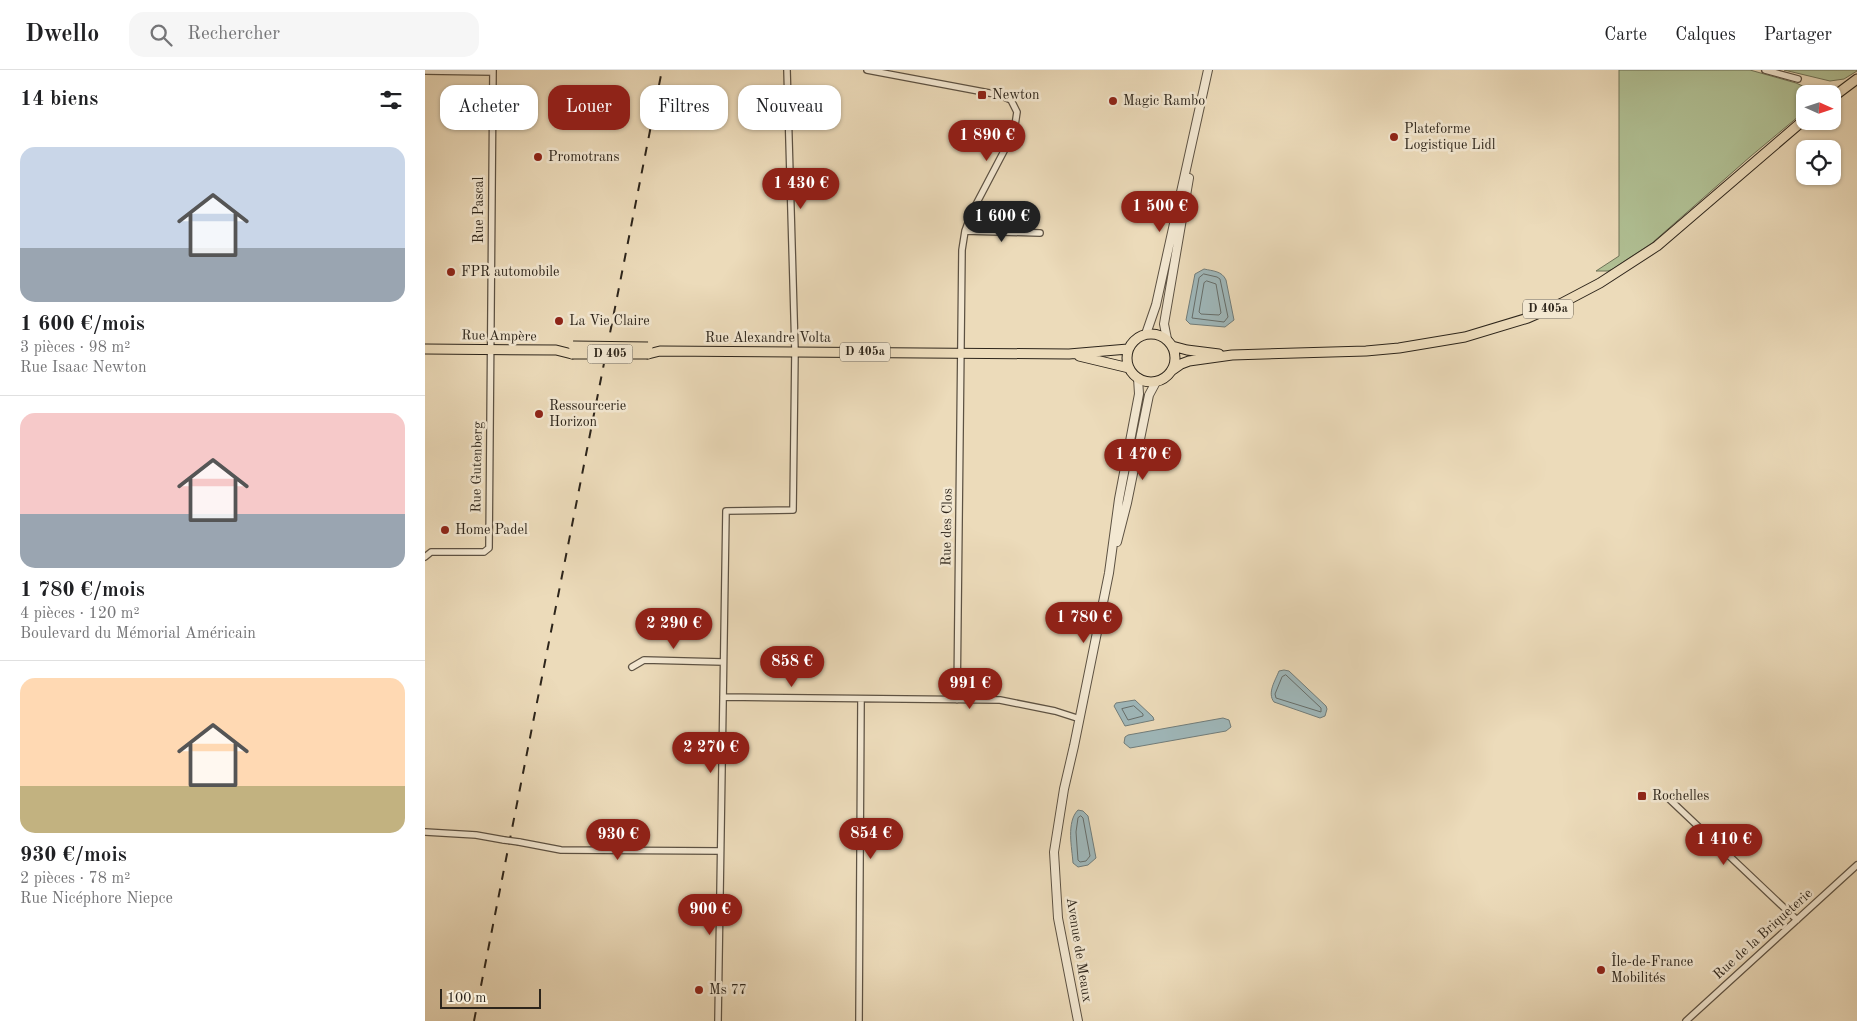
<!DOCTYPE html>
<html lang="fr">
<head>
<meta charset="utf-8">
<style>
  :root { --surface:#fff; --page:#f6f6f6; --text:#202124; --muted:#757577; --line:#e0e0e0; --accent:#8f2418 }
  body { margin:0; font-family:"Old Standard TT",serif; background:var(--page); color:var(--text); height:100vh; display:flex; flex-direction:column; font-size:19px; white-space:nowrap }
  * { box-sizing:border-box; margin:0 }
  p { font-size:16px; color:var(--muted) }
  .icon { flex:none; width:28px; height:28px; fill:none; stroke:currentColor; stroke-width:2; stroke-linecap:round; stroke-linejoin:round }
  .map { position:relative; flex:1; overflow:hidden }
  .sheet { display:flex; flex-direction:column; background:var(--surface); width:425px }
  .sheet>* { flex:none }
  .hud { position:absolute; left:15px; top:15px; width:475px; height:45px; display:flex; gap:10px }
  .needle { width:32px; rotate:93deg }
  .fabs { position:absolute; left:1371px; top:15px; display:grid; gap:10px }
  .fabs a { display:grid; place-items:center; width:45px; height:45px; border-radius:10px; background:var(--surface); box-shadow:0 1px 4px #0004; font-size:25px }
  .scale { position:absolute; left:15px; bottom:12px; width:101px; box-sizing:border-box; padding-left:5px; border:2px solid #2d251b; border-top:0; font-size:14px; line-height:18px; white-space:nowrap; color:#2d251b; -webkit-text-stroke:4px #f3e8d2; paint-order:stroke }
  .price { position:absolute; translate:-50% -42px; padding:0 11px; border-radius:18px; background:var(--accent); color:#fff; font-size:16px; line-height:32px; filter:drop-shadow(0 1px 2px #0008) }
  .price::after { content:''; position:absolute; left:50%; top:30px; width:15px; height:11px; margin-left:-8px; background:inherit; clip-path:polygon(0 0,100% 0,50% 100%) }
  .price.selected { background:#222; color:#fff }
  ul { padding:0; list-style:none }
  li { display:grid; align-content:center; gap:10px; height:265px; padding:0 20px }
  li+li { border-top:1px solid var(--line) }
  li span { display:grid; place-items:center; height:155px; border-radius:15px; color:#555 }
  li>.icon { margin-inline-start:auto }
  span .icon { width:90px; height:90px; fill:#fffc; stroke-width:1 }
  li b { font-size:21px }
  h2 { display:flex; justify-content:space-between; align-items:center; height:60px; padding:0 20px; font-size:21px }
  .chip { padding:0 18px; border-radius:15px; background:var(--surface); box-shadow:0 1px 4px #0004; font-size:18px; line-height:45px }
  .chip.selected { background:var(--accent); color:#fff }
  header { display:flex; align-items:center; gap:30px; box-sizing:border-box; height:70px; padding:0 25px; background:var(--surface); border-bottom:1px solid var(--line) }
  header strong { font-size:24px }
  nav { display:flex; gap:28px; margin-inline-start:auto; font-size:18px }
  .search { width:350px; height:45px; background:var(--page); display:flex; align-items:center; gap:12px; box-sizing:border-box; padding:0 18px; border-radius:15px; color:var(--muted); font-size:19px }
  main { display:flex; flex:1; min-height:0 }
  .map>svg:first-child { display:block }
</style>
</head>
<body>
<header>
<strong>Dwello</strong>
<div class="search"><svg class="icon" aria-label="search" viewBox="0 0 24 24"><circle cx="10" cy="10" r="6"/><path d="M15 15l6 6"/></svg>Rechercher</div>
<nav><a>Carte</a><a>Calques</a><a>Partager</a></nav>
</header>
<main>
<section class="sheet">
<h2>14 biens<svg class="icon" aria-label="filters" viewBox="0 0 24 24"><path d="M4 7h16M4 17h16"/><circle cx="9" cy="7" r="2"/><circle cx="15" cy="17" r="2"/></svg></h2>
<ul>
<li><span style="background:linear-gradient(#c9d6e8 65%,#9aa5b1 0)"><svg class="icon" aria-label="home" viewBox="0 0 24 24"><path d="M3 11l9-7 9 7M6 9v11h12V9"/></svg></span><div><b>1 600 €/mois</b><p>3 pièces · 98 m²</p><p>Rue Isaac Newton</p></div></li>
<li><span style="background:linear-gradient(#f6c9c9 65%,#9aa5b1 0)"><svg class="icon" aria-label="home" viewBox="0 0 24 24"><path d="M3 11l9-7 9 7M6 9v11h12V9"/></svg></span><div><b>1 780 €/mois</b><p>4 pièces · 120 m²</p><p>Boulevard du Mémorial Américain</p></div></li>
<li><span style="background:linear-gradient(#ffd9b3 70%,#c2b280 0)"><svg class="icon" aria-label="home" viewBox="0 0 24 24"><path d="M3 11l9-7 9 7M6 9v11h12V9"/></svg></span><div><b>930 €/mois</b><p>2 pièces · 78 m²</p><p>Rue Nicéphore Niepce</p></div></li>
</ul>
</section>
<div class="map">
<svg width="1432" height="951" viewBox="0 0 1432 951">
  <rect width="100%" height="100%" fill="#ecdbba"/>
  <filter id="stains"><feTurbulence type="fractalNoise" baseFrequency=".004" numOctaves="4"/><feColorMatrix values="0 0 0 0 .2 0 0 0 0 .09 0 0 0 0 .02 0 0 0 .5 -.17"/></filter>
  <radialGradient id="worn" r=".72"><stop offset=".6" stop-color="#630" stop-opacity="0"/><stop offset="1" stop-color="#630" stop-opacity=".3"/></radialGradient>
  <path fill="#b1c195" stroke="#6f7358" d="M1194 0H1325L1371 13 1380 17 1386 24H1380V41L1326 86 1227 173 1188 199 1183 201H1171L1194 186Z
    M1359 0H1432V1L1419 9 1405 11Z"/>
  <path fill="#9fb8bb" stroke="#717d7b" d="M779 199C788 201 797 201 801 210L809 250 800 257 765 254 761 250 770 204Z
    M859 600 864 601 901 636 902 639 900 646 895 648 849 632C842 623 850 611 854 601Z
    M710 630 728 647 729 650 700 656 689 636 691 633Z
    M798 648 804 650 806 657 801 661 705 678 699 673 700 667 703 665Z
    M653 740 658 741 663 746 671 788 663 795 653 797 648 793C647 778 641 752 653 740Z"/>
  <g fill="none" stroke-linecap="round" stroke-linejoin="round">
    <path stroke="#666e6b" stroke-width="1" d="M779 204 792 207 795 209 803 247 799 252 767 248 774 208Z
      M782 211 791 214 796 243 794 245 776 244 774 242 779 213Z
      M861 605 896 638V642L851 628 850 624 857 607Z
      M709 636 718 644V646L703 650 697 639Z
      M656 746 658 748 665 786 661 791 655 792 653 790 651 762 653 748Z"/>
    <g stroke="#5d5243" stroke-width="8">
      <path id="minor" d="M442 0 575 25 586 30 592 42 589 62 547 142 540 161 537 180 532 630
        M1340 0 1373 9
        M0 1 68 2
        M540 161 615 163
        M0 487 6 482H59L64 478 68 0
        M207 597 219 590 298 592
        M298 627 575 630 630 641 655 649
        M1241 726 1372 850
        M0 762 51 765 79 770
        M94 772 136 780 295 781
        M293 951 301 441 368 440 370 281 362 0
        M434 951 436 629
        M1261 951 1432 795"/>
    </g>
    <g stroke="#5d5243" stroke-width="10">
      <path id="tertiary" d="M721 264 731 235 783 0
        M742 269 739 254 764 108
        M692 472 702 433 724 325 731 312
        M653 951 633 848 629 782 639 719 649 676 684 503 694 429 714 324 713 308"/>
    </g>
    <g stroke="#2d251b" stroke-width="11">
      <path id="primary" d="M1408 27 1432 9
        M702 288a24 24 0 1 1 48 0a24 24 0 1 1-48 0Z
        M747 276 762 280 794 284
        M0 279 131 280 147 284
        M223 284 235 281 644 284 703 279
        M654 286 704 298
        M746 301 756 294 764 291 807 285 941 281 974 278 1040 267 1103 248 1137 233 1175 213 1232 176 1380 49"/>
    </g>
    <use href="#minor" stroke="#f3e8d2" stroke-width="5.5"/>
    <use href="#tertiary" stroke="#f3e8d2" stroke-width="8"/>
    <use href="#primary" stroke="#ecdbba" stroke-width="9"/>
    <path stroke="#2d251b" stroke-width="2" stroke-dasharray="9 9" stroke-linecap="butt" d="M49 951 237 0"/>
    <g stroke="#5d5243" stroke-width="8" stroke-linecap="butt">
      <path id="minor-bridge" d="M79 770 94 772"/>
    </g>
    <g stroke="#2d251b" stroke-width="11" stroke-linecap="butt">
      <path id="primary-bridge" d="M148 276 223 277
        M147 284H223"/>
    </g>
    <use href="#minor-bridge" stroke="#f3e8d2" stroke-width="5.5"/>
    <use href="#primary-bridge" stroke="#ecdbba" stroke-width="9"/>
  </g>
  <g fill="#8f2418" stroke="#f3e8d2" stroke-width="2">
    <rect x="552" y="20" width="10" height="10" rx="2.5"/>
    <circle cx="688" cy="31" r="5"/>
    <circle cx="969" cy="67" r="5"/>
    <circle cx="113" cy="87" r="5"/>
    <circle cx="26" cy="202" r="5"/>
    <circle cx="134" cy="251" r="5"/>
    <circle cx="114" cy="344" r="5"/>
    <circle cx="20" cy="460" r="5"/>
    <rect x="1212" y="721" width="10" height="10" rx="2.5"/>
    <circle cx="1176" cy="900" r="5"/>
    <circle cx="274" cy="920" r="5"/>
  </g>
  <g text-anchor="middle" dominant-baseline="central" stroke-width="5" stroke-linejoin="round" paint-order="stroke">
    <g fill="#f3e8d2" stroke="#686052" stroke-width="1">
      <rect x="1098" y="229.5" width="50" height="19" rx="4"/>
      <rect x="415" y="272.5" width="50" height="19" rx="4"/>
      <rect x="162.5" y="274.5" width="45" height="19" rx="4"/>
    </g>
    <g font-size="12" font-weight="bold" fill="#2d251b">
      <text x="1123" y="239">D 405a</text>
      <text x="440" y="282">D 405a</text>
      <text x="185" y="284">D 405</text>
    </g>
    <g font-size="14" fill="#2d251b" stroke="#f3e8d2" text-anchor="start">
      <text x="567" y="25">Newton</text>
      <text x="698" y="31">Magic Rambo</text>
      <text x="979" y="59">Plateforme<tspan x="979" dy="16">Logistique Lidl</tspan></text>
      <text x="123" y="87">Promotrans</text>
      <text x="36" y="202">FPR automobile</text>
      <text x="144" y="251">La Vie Claire</text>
      <text x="124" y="336">Ressourcerie<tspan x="124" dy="16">Horizon</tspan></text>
      <text x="30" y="460">Home Padel</text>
      <text x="1227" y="726">Rochelles</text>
      <text x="1186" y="892">Île-de-France<tspan x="1186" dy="16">Mobilités</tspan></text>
      <text x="284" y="920">Ms 77</text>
    </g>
    <g font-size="14" fill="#2d251b" stroke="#f3e8d2">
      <text transform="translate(54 140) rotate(-90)">Rue Pascal</text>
      <text transform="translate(74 266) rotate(1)">Rue Ampère</text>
      <text x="343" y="268">Rue Alexandre Volta</text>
      <text transform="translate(52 397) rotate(-89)">Rue Gutenberg</text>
      <text transform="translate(522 457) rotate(-89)">Rue des Clos</text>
      <text transform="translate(1338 864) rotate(-42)">Rue de la Briqueterie</text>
      <text transform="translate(654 880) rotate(81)">Avenue de Meaux</text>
    </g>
  </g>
  <rect width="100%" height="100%" filter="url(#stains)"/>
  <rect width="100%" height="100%" fill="url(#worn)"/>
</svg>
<div class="fabs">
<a><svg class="needle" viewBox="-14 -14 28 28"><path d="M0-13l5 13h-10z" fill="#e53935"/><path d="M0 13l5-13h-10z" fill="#757577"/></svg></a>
<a><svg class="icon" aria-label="locate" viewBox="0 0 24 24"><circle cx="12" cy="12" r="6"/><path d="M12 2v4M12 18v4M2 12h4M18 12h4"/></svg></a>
</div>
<div class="scale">100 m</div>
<b class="price" style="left:562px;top:92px">1 890 €</b>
<b class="price" style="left:376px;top:140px">1 430 €</b>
<b class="price" style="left:735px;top:163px">1 500 €</b>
<b class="price selected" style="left:577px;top:173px">1 600 €</b>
<b class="price" style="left:718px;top:411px">1 470 €</b>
<b class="price" style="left:659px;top:574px">1 780 €</b>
<b class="price" style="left:249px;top:580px">2 290 €</b>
<b class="price" style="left:367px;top:618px">858 €</b>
<b class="price" style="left:545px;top:640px">991 €</b>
<b class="price" style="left:286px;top:704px">2 270 €</b>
<b class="price" style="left:446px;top:790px">854 €</b>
<b class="price" style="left:193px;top:791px">930 €</b>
<b class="price" style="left:1299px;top:796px">1 410 €</b>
<b class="price" style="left:285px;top:866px">900 €</b>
<div class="hud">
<a class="chip">Acheter</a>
<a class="chip selected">Louer</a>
<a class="chip">Filtres</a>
<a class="chip">Nouveau</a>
</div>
</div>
</main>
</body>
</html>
